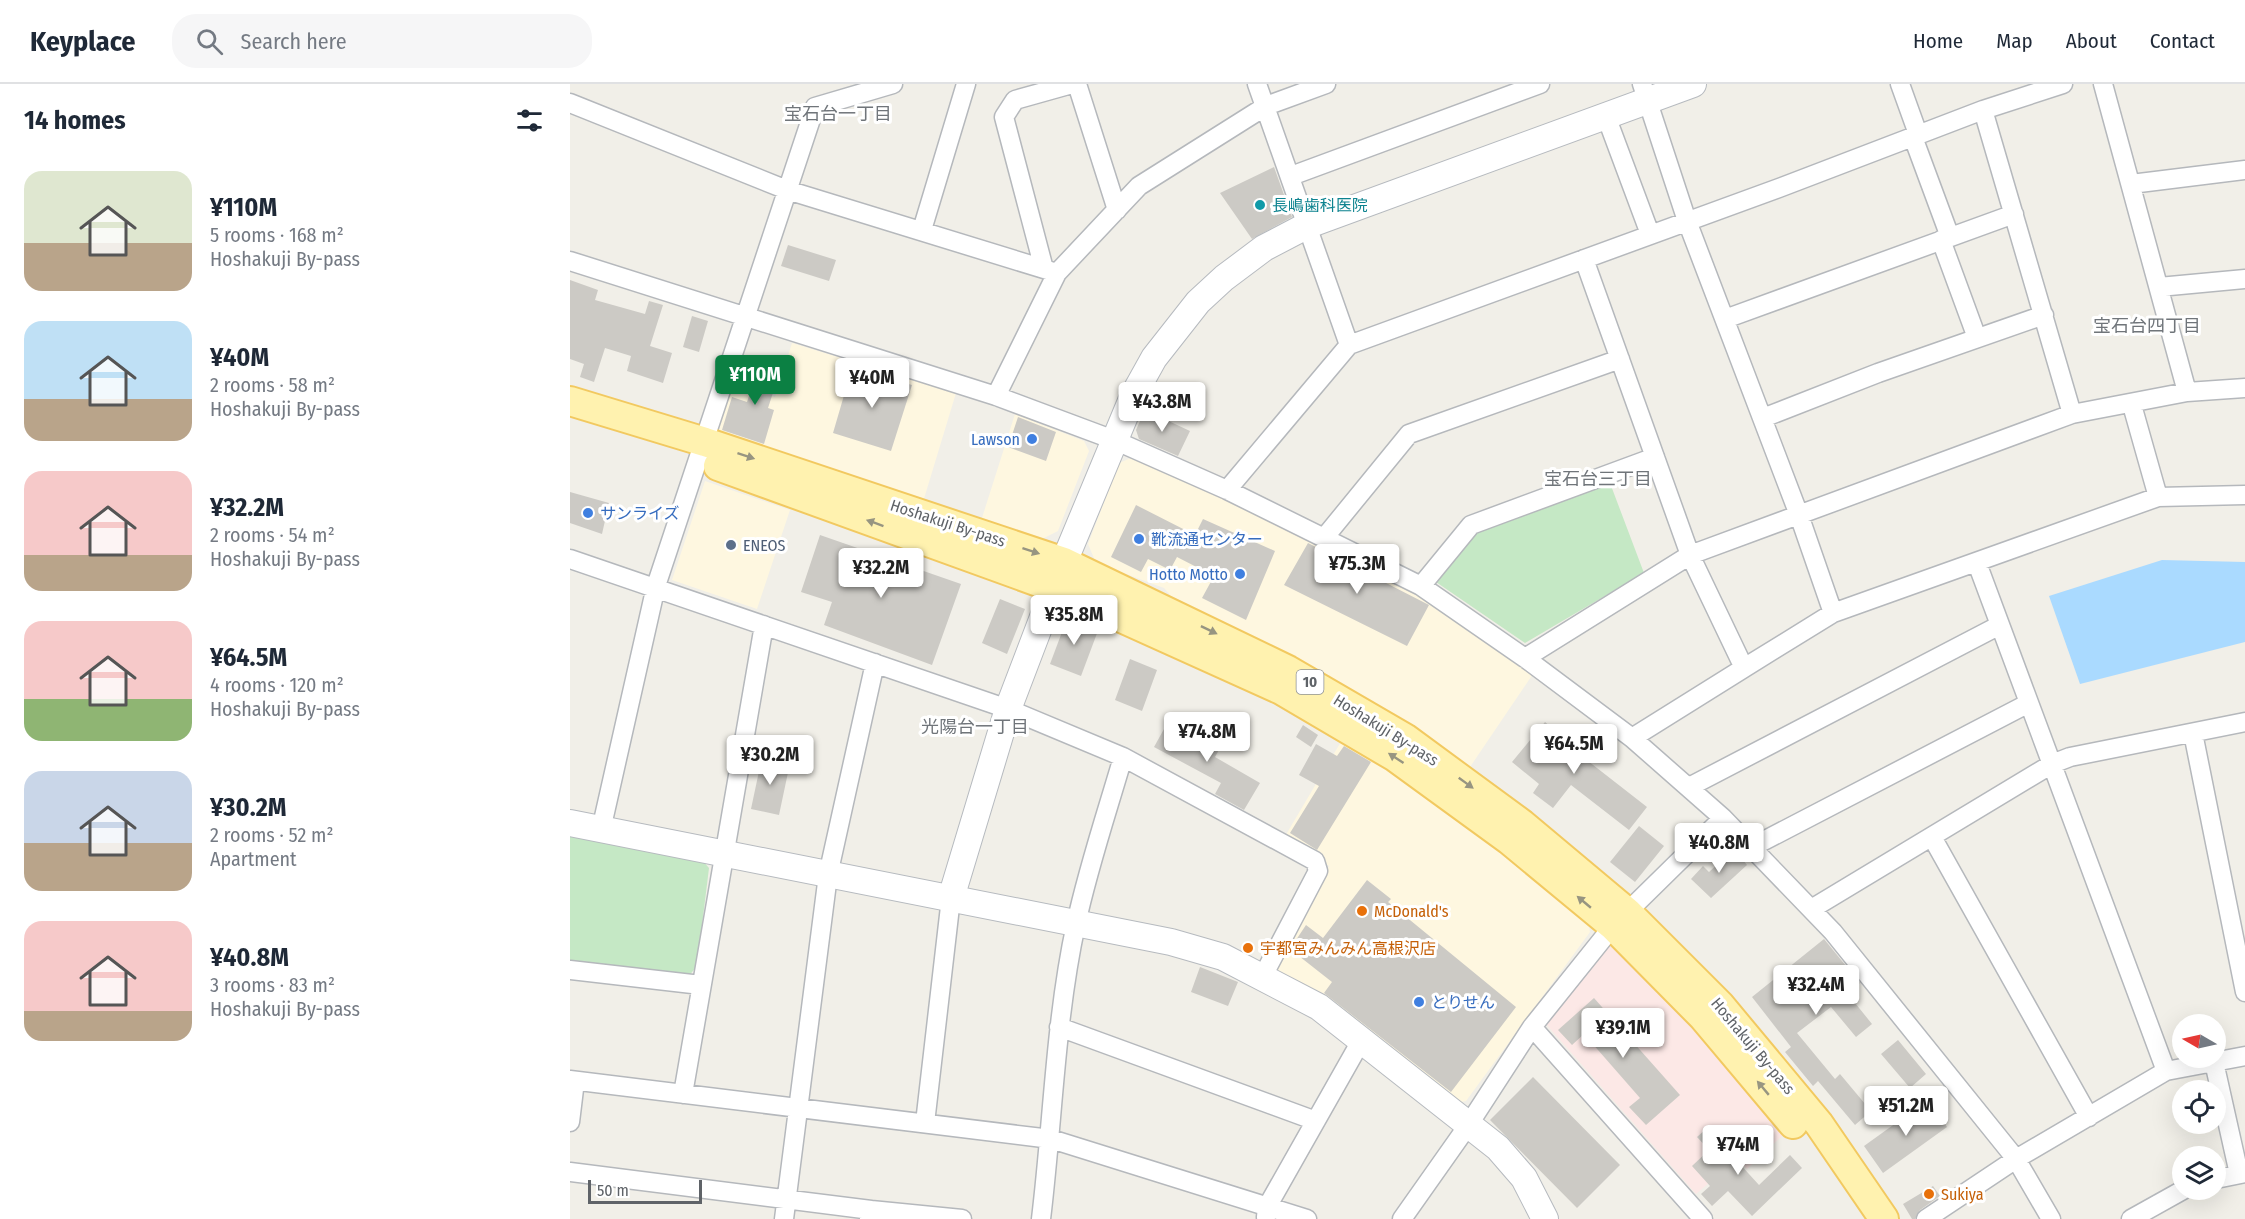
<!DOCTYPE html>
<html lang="en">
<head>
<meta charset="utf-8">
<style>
  :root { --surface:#fff; --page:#f6f6f7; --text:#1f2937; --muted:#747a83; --line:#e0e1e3; --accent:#0b8043 }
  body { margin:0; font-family:"Fira Sans Condensed","Noto Sans JP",sans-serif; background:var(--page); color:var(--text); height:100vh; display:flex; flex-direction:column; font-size:22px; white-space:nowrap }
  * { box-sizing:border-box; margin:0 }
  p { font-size:20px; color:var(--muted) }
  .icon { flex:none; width:33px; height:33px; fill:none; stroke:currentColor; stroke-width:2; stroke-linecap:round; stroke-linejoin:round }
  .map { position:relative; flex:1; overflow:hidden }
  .panel { display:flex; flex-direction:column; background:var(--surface); width:570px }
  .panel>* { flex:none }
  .needle { width:39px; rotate:279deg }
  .buttons { position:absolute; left:1602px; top:930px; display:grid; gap:12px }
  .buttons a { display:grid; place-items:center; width:54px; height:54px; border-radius:50%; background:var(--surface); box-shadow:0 6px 24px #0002; font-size:30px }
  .scale { position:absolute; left:18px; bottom:15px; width:114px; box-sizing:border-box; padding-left:6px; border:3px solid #5f6368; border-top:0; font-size:16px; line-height:21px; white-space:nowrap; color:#5f6368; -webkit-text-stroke:4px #fff; paint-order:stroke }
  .price { position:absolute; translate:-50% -51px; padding:0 14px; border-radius:6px; background:#fff; color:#222; font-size:20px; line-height:39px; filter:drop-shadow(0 2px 3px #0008) }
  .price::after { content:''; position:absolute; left:50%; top:36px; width:18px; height:14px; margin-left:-9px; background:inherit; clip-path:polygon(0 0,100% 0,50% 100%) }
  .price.on { background:var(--accent); color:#fff }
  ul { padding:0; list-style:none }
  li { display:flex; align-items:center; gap:18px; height:150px; padding:0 24px }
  li span { display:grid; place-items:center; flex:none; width:168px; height:120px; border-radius:18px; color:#555 }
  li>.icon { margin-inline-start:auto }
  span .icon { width:72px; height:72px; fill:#fffc; stroke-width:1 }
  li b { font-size:26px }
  h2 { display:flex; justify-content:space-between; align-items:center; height:72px; padding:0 24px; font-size:26px }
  header { display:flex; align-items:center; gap:36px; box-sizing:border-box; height:84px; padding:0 30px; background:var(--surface); border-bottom:2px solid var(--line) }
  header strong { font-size:28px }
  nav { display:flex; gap:33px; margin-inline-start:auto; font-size:21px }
  .search { width:420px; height:54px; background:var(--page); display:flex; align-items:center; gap:15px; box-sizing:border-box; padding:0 21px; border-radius:24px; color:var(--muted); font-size:22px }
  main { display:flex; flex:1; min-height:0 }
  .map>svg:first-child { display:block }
</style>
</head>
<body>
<header>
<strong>Keyplace</strong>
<div class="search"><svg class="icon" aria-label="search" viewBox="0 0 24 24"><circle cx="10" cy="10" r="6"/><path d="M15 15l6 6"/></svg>Search here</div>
<nav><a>Home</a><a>Map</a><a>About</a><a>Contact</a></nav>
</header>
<main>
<section class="panel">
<h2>14 homes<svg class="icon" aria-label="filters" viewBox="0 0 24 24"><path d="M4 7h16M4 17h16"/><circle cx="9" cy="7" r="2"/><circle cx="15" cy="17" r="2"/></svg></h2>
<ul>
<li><span style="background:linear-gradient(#dfe7d0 60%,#b9a48a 0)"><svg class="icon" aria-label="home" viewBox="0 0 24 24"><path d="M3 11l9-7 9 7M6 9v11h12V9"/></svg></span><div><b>¥110M</b><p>5 rooms · 168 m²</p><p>Hoshakuji By-pass</p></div></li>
<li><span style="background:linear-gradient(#bfe0f5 65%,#b9a48a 0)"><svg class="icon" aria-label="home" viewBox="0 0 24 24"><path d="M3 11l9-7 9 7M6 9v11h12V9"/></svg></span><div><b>¥40M</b><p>2 rooms · 58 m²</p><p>Hoshakuji By-pass</p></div></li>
<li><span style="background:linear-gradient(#f6c9c9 70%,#b9a48a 0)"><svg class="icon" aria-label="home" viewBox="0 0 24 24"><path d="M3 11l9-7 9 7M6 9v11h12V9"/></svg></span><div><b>¥32.2M</b><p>2 rooms · 54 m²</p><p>Hoshakuji By-pass</p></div></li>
<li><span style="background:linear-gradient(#f6c9c9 65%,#8fb573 0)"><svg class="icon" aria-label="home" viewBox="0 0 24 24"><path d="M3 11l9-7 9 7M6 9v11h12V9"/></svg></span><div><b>¥64.5M</b><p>4 rooms · 120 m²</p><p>Hoshakuji By-pass</p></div></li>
<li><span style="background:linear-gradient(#c9d6e8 60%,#b9a48a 0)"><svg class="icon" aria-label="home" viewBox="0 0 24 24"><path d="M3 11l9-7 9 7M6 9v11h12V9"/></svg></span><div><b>¥30.2M</b><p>2 rooms · 52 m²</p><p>Apartment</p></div></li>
<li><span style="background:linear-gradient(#f6c9c9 75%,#b9a48a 0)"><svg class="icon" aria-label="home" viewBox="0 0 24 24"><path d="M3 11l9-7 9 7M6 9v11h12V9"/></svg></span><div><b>¥40.8M</b><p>3 rooms · 83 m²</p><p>Hoshakuji By-pass</p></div></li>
</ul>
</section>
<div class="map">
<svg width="1675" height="1135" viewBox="0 0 1675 1135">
  <rect width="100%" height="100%" fill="#f1efe8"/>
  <path fill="#fef7e0" d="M222 259 386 309 353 418 144 352 159 300 205 313Z
    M445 330 514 357 519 367 488 447 468 457 411 437Z
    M561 374 651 409 849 507 965 587 900 683 840 643 726 574 601 512 594 504 526 479 518 460 549 379Z
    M135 397 220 426 187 525 102 496Z
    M772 656 822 686 930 763 1018 838 1020 848 896 1017 886 1019 708 892 705 883 759 782 714 754Z"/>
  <path fill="#fce8e6" d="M1041 863 1048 865 1114 933 1214 1050 1177 1085 1167 1075 1126 1110 975 939 1033 864Z"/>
  <path fill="#c5e8c5" d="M1040 399 1074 489 955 559 866 498 905 446Z
    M0 749 132 776 139 784 127 882 118 893 0 877Z"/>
  <path fill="#aadaff" d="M1592 476 1675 478V558L1510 600 1479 512Z"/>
  <path fill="#cccac5" d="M704 83 722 133 682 155 650 109Z
    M218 161 266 176 259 197 211 182Z
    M0 196 28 206 25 216 75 230 79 217 93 221 80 262 102 269 93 299 57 287 61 272 35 264 24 298 10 293 14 280 0 275Z
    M122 232 138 237 129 268 113 263Z
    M192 274 212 281 198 324 204 326 194 360 152 346 162 313 177 318Z
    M282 284 342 301 321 367 263 349Z
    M575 326 620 347 608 372 569 355 566 346Z
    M448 333 486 348 476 377 438 363Z
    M0 408 39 419 32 450 0 439Z
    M566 421 625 451 633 435 705 467 676 536 632 514 644 492 607 473 600 486 578 475 571 488 541 473Z
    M250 451 391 500 362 581 254 541 262 518 231 508Z
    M738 459 859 521 837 562 714 501Z
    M430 515 455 525 437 570 412 559Z
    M498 532 529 544 511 592 480 580Z
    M560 575 587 586 572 627 545 616Z
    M599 636 650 664 645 673 690 699 674 726 645 710 651 699 584 663Z
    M975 638 1003 662 1017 643 1027 650 1014 669 1020 674 1018 677 1077 723 1059 746 1001 701 983 724 963 709 969 700 942 678Z
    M733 641 748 651 741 663 726 653Z
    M746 660 767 672 774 662 801 678 747 766 720 749 749 702 729 691Z
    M192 673 220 679 209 731 181 725Z
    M1069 742 1094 762 1065 798 1040 778Z
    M1164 765 1177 781 1141 814 1121 795 1133 782 1139 788Z
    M797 796 821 815 818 818 946 923 881 1008 754 909 762 898 720 865 736 841 753 854Z
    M1254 855 1290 899 1277 909 1302 940 1286 953 1261 923 1227 949 1265 995 1270 990 1301 1027 1285 1041 1248 997 1243 1002 1215 968 1221 963 1182 913Z
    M630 883 668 898 658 922 621 908Z
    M1024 914 1110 1011 1076 1041 1059 1023 1070 1014 1014 950 1002 961 988 946Z
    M1328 956 1356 990 1340 1004 1311 970Z
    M963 993 1050 1081 1007 1124 920 1036Z
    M1358 1016 1377 1043 1313 1089 1294 1062Z
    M1137 1044 1189 1101 1220 1071 1232 1084 1182 1132 1158 1107 1142 1122 1131 1110 1140 1102 1122 1082 1139 1066 1127 1053Z
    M1363 1102 1370 1112 1350 1126 1345 1135H1342L1333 1120Z"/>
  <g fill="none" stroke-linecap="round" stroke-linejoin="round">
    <g stroke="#b5b8bc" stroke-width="21">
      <path id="street" d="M507 0 547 126
        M687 0 779 261
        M1072 0 1117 137 1229 431 1263 529
        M1330 0 1348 50
        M1533 0 1617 308
        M0 19 217 106 487 189
        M1413 26 1502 330
        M1036 32 1080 150
        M1343 53 1380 153
        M721 92 970 0
        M1561 100 1675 86
        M352 146 396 0
        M1371 156 1407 254
        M1014 175 1120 471 1174 584 1062 654
        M0 177 426 312 544 356 657 406 851 502 955 574 1062 654 1153 734 1263 848 1446 1075 1481 1135
        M474 185 434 33 445 16 502 0
        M1589 203 1675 195
        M1155 235 1444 130
        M426 312 487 189 569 102 696 22 756 0
        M1562 321 1588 413
        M1193 334 1308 289 1474 231
        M657 406 779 261 1209 104 1413 26 1493 0
        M754 454 839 350 1050 275
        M0 475 438 625 553 673 745 777 748 787 693 892
        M1407 479 1596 987
        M851 502 901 441 1085 373
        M955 574 1120 471 1502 330 1617 308 1675 304
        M1174 584 1263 529 1588 413 1675 411
        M1623 649 1675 908
        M1119 703 1430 541
        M31 746 86 502 245 23 323 0
        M1362 753 1519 1033
        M1182 763 1459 619
        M1243 824 1482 680 1500 673 1675 638
        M0 886 131 901
        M489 943 746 1037
        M962 943 1133 1135
        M1644 978 1669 1090
        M0 996 481 1055 737 1135
        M113 1010 194 541
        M0 1038 5 997
        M355 1039 381 814
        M0 1088 301 1126 299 1135
        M1646 1095 1675 1089
        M301 1126 392 1135
        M696 1133 697 1123 791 957
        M214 1135 258 791 305 579
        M471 1135C483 1037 485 937 506 840 518 784 537 728 553 673
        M832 1135 899 1040 962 943 1043 842 1153 734
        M1356 1135 1446 1075 1596 987 1675 972
        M1561 1135 1613 1106"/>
    </g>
    <g stroke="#b6babf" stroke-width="28">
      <path id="secondary" d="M0 739 601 858 653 873 749 923 928 1064 954 1094 975 1135
        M381 814 438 625 494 478 564 310 584 274 628 218 654 194 694 164 738 141 1123 0"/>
    </g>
    <g stroke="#f2c960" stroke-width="32">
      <path id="primary" d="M0 317 135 358 494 478 718 586 835 654 952 740 1057 828 1150 921 1249 1040 1314 1135
        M148 382 485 504 711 606 825 673 939 756 1043 842 1133 933 1223 1040"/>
    </g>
    <use href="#street" stroke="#fff" stroke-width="18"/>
    <use href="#secondary" stroke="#fff" stroke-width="26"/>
    <use href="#primary" stroke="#fff2af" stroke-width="28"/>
  </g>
  <defs><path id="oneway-solid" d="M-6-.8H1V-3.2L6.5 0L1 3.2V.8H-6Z" transform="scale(1.5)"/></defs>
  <g fill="#979581">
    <use href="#oneway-solid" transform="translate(176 372) rotate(18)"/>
    <use href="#oneway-solid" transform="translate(305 439) rotate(-160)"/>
    <use href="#oneway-solid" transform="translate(461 467) rotate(18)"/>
    <use href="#oneway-solid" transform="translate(639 546) rotate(26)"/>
    <use href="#oneway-solid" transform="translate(826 674) rotate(-147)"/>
    <use href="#oneway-solid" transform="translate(896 699) rotate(36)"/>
    <use href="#oneway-solid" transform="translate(1014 818) rotate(-140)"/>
    <use href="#oneway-solid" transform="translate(1193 1004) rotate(-130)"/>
  </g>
  <circle fill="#0f9aa8" stroke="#fff" stroke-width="2" cx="690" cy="121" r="6"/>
  <g fill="#3f7fe0" stroke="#fff" stroke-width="2">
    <circle cx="462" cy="355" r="6"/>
    <circle cx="18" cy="429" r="6"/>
    <circle cx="569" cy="455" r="6"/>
    <circle cx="670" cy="490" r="6"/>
    <circle cx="849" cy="918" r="6"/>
  </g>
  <circle fill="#5c6f8a" stroke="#fff" stroke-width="2" cx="161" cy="461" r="6"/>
  <g fill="#e8710a" stroke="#fff" stroke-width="2">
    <circle cx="792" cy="827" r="6"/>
    <circle cx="678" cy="864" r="6"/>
    <circle cx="1359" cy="1110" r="6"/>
  </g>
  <g text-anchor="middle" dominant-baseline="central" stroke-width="6" stroke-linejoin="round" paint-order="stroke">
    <rect fill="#fff" stroke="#8f9295" stroke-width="1.5" x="726.5" y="586" width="27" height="24" rx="4.5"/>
    <g font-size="15" font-weight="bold" fill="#5f6368">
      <text x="740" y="598">10</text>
    </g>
    <g font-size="16" fill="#0d838f" stroke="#fff" text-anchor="start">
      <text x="702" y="121">長嶋歯科医院</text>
    </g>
    <g font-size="16" fill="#366cbe" stroke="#fff" text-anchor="start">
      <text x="450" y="355" text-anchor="end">Lawson</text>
      <text x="30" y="429">サンライズ</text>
      <text x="581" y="455">靴流通センター</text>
      <text x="658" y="490" text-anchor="end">Hotto Motto</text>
      <text x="861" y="918">とりせん</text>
    </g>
    <g font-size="16" fill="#5f6368" stroke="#fff">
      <text transform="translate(378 439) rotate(18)">Hoshakuji By-pass</text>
      <text transform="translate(816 646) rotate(32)">Hoshakuji By-pass</text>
      <text transform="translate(1183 962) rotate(50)">Hoshakuji By-pass</text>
    </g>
    <g font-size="16" fill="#4e5e75" stroke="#fff" text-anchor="start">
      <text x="173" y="461">ENEOS</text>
    </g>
    <g font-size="16" fill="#c56008" stroke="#fff" text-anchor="start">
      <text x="804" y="827">McDonald's</text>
      <text x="690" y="864">宇都宮みんみん高根沢店</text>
      <text x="1371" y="1110">Sukiya</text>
    </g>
    <g font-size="18" fill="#70757a" stroke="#fff">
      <text x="268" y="30">宝石台一丁目</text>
      <text x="1577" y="242">宝石台四丁目</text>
      <text x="1028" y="395">宝石台三丁目</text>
      <text x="405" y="643">光陽台一丁目</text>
    </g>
  </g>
</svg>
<div class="buttons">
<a><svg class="needle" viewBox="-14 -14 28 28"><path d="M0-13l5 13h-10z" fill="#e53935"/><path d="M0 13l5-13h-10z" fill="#747a83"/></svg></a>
<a><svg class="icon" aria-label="locate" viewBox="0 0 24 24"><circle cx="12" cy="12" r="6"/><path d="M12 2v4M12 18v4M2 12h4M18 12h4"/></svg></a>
<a><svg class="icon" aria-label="layers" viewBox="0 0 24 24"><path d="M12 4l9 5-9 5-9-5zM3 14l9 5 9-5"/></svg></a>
</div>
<div class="scale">50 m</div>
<b class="price on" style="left:185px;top:322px">¥110M</b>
<b class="price" style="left:302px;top:325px">¥40M</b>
<b class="price" style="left:592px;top:349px">¥43.8M</b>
<b class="price" style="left:787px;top:511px">¥75.3M</b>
<b class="price" style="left:311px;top:515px">¥32.2M</b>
<b class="price" style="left:504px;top:562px">¥35.8M</b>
<b class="price" style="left:637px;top:679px">¥74.8M</b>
<b class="price" style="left:1004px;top:691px">¥64.5M</b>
<b class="price" style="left:200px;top:702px">¥30.2M</b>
<b class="price" style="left:1149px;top:790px">¥40.8M</b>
<b class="price" style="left:1246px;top:932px">¥32.4M</b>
<b class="price" style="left:1053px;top:975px">¥39.1M</b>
<b class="price" style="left:1336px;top:1053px">¥51.2M</b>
<b class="price" style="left:1168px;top:1092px">¥74M</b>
</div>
</main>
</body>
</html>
